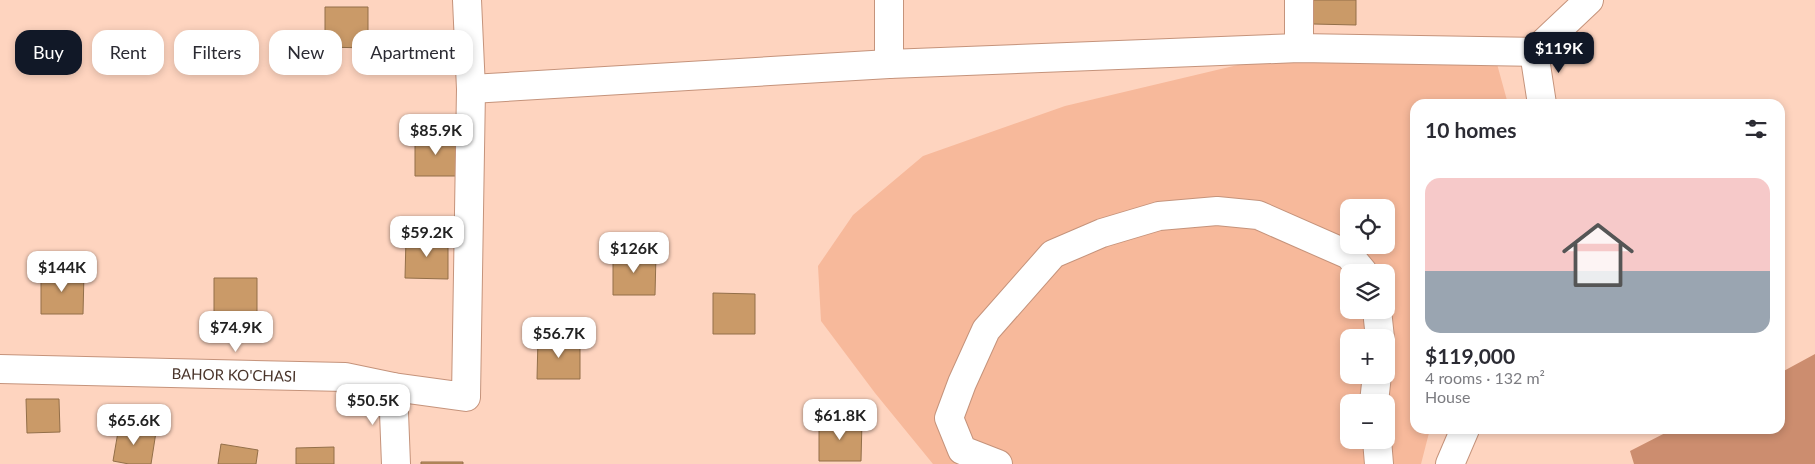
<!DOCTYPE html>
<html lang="en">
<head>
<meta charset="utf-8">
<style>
  :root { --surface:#fff; --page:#f7f7f7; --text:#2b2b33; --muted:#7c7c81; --line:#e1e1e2; --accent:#111827 }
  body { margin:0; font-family:Lato,sans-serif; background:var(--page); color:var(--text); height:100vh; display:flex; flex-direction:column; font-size:19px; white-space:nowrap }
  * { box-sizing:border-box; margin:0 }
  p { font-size:16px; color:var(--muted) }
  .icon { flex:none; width:28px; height:28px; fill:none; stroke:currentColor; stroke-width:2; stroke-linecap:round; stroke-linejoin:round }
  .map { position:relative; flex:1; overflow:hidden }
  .panel { position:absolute; left:1410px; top:99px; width:375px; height:335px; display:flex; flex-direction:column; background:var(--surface); border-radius:15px; box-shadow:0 2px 8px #0003 }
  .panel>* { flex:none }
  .top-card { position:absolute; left:15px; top:30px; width:475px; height:45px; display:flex; gap:10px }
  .controls { position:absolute; left:1340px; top:199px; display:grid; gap:10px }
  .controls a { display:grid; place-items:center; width:55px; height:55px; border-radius:10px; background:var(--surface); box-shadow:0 2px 8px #0003; font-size:25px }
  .price { position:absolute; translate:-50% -42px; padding:0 11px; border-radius:10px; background:#fff; color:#222; font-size:16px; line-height:32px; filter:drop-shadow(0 1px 2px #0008) }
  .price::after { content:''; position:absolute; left:50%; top:30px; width:15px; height:11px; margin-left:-8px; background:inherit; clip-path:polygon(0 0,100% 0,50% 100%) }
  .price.selected { background:var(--accent); color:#fff }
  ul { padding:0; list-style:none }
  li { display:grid; align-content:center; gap:10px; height:265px; padding:0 15px }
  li+li { border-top:1px solid var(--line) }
  li span { display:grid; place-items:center; height:155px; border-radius:15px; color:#555 }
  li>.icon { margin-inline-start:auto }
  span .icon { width:90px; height:90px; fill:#fffc; stroke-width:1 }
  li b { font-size:21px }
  h2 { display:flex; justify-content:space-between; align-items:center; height:60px; padding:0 15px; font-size:21px }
  .chip { padding:0 18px; border-radius:15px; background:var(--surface); box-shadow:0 2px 8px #0003; font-size:18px; line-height:45px }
  .chip.selected { background:var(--accent); color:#fff }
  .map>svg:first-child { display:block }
</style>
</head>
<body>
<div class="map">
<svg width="1815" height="464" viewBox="0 0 1815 464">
  <rect width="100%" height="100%" fill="#fed4bf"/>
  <path fill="#f7b99b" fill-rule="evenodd" d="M1494 53 1508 104H1415V429H1430L1421 464H933L875 393 821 321 818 266 853 215 923 156 1065 106 1263 59ZM1349 208H1386V245H1349ZM1349 272H1386V310H1349ZM1349 338H1386V375H1349ZM1349 402H1386V440H1349Z"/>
  <path fill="#cc8d6f" d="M1815 354V464H1634L1630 451 1673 429H1780V373Z"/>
  <path fill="#ca9a68" stroke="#936f49" d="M1313 0H1356V25L1313 24Z
    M325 7H368V48L325 47Z
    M415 135H457V176H415Z
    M406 238H448V279L405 278Z
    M613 254H656L655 295H613Z
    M41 273H84L83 314H41Z
    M214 278H257V319H214Z
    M713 293 755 294V334H713Z
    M538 338 580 339V379H537Z
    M26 399H59L60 432 27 433Z
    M819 420 862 421 861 461H819Z
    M119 426 156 432 151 464H129L113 461Z
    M221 444 258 450 256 464H218Z
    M334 447V464H296V448Z
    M421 462H463V464H421Z"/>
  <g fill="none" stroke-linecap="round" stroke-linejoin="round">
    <g stroke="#c5937b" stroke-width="30">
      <g id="minor">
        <path d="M889 0V64"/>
        <path d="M1299 0V48"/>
        <path d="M1534 52 1542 104"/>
        <path d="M471 89 889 64 1299 48 1534 52 1589 0"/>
        <path d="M1377 310 1380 338"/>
        <path id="s1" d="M0 369 345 377 393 387 466 397 471 89 467 0"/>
        <path d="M393 387 396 464"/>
        <path d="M1374 402 1377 375"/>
        <path d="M1377 440 1379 464"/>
        <path d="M998 464 962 450 949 418 962 383 986 330 1053 254 1102 233 1159 216 1217 211 1258 215 1349 255 1363 272"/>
        <path d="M1450 464 1465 429"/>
      </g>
    </g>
    <use href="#minor" stroke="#fff" stroke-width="28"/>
  </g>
  <g text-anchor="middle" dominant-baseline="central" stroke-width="4" stroke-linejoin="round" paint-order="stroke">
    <g font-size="15" fill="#49342a" stroke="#fff">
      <text stroke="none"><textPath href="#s1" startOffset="234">BAHOR KO'CHASI</textPath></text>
    </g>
  </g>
</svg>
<div class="controls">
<a><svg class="icon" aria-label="locate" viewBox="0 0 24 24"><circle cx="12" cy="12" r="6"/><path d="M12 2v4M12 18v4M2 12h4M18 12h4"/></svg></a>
<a><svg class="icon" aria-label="layers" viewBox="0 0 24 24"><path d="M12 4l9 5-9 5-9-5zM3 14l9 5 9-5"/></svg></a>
<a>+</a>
<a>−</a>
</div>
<b class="price selected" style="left:1559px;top:74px">$119K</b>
<b class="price" style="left:436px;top:156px">$85.9K</b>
<b class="price" style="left:427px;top:258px">$59.2K</b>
<b class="price" style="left:634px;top:274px">$126K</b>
<b class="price" style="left:62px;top:293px">$144K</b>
<b class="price" style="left:236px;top:353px">$74.9K</b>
<b class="price" style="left:559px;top:359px">$56.7K</b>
<b class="price" style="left:373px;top:426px">$50.5K</b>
<b class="price" style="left:840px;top:441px">$61.8K</b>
<b class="price" style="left:134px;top:446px">$65.6K</b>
<div class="top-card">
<a class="chip selected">Buy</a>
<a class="chip">Rent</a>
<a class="chip">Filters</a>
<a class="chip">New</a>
<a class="chip">Apartment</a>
</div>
<section class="panel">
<h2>10 homes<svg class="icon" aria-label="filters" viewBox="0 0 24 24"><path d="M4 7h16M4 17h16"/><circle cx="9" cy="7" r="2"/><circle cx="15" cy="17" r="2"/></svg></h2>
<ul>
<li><span style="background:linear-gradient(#f6c9c9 60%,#9aa5b1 0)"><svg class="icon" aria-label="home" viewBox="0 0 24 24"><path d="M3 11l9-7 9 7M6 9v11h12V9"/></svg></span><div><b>$119,000</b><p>4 rooms · 132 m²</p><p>House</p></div></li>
</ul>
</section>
</div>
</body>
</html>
